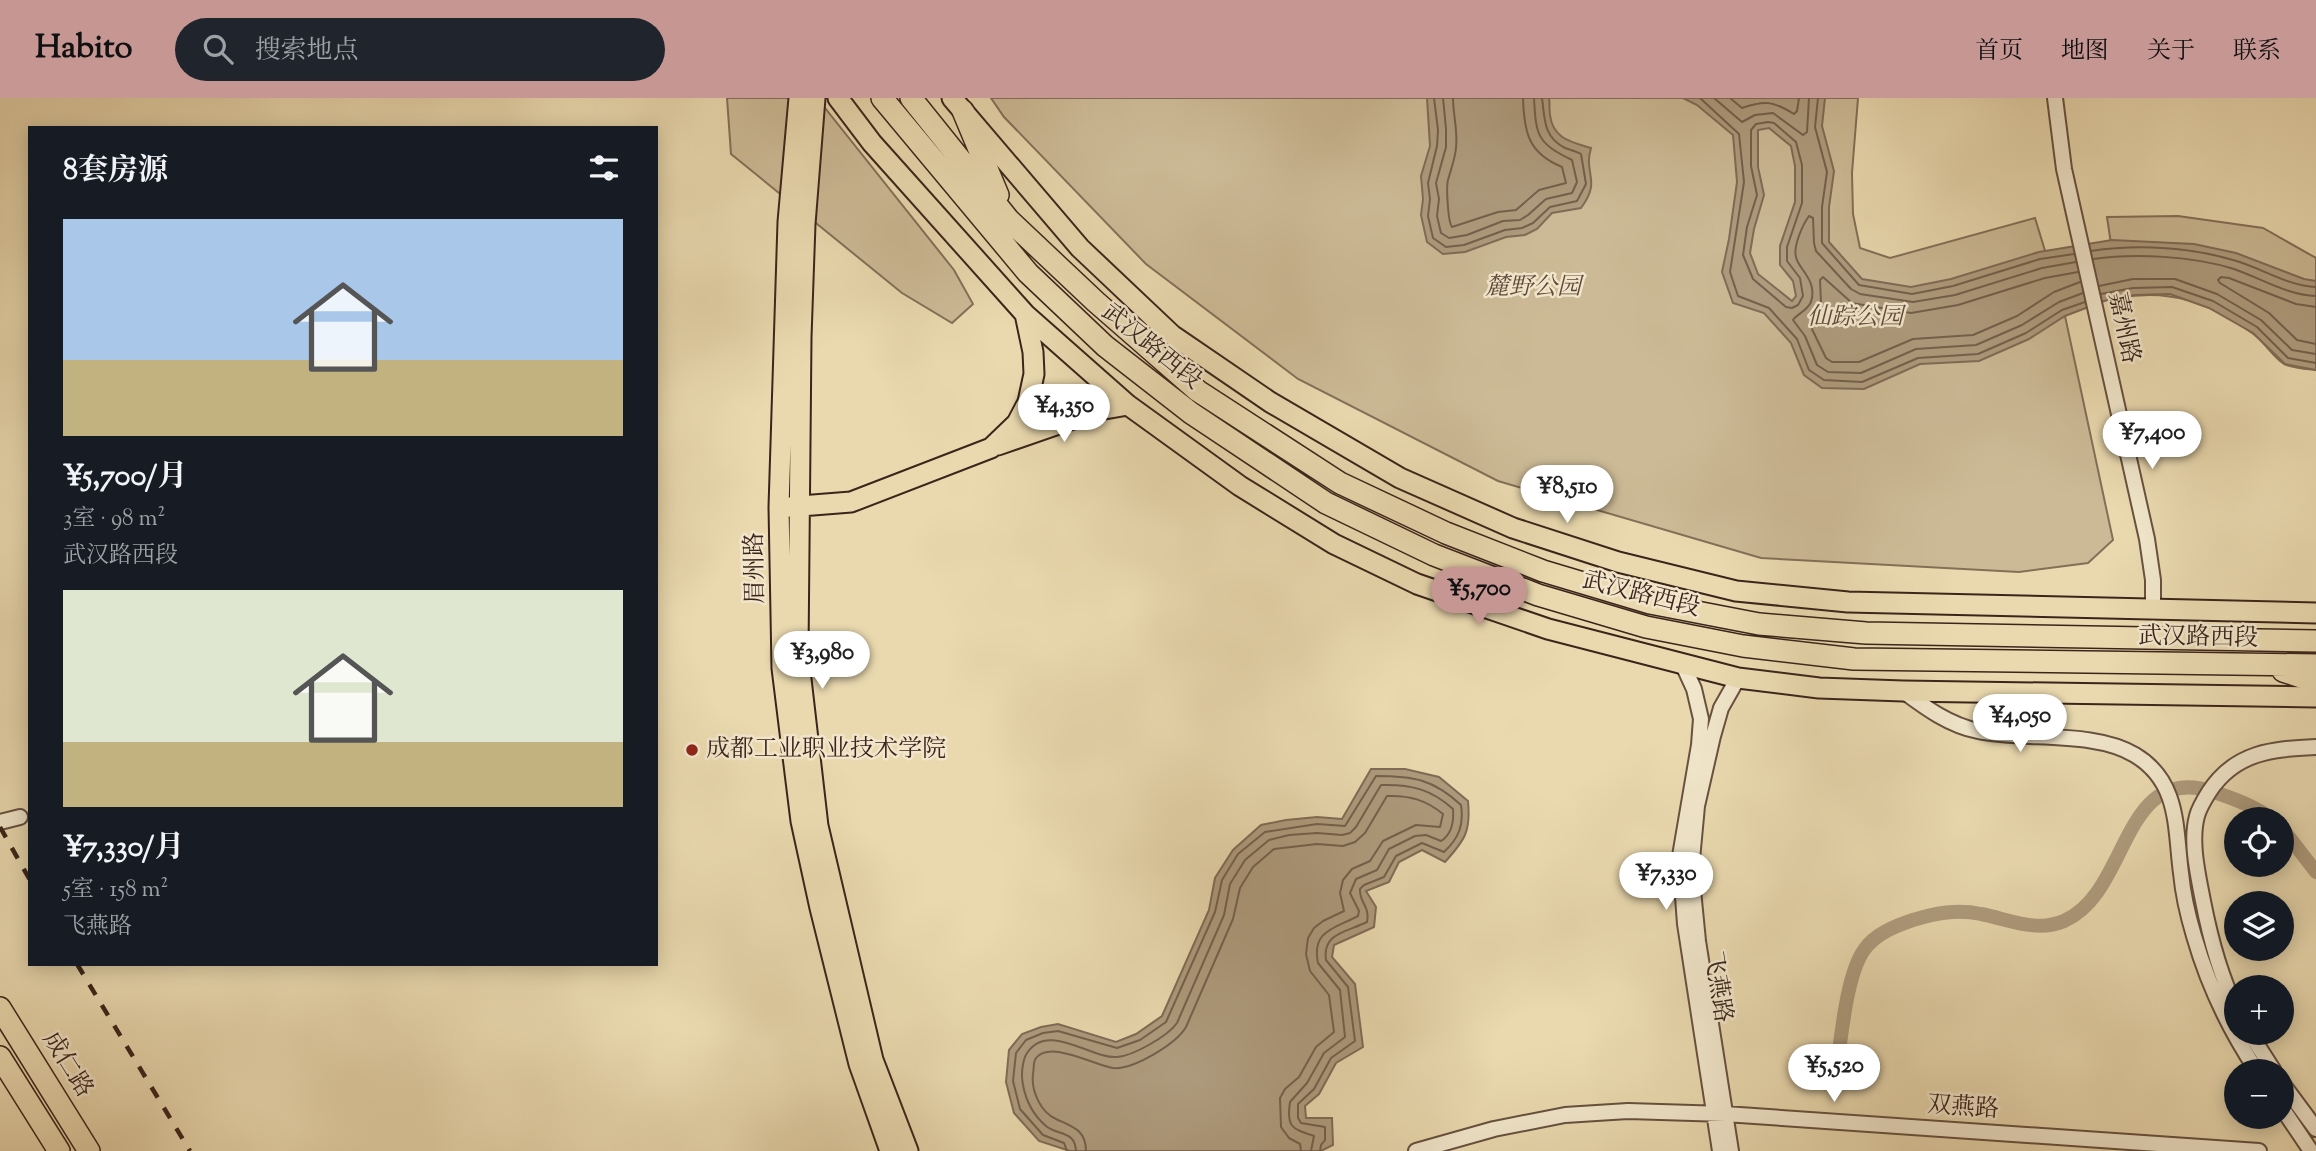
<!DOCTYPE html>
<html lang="zh">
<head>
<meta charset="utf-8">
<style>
  :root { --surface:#171b24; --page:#20242c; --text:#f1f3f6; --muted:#9ea1a6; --accent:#c59692 }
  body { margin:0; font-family:"Sorts Mill Goudy","Noto Serif SC",serif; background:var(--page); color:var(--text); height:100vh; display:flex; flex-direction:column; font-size:26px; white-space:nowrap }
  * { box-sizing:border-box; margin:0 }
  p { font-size:23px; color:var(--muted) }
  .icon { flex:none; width:38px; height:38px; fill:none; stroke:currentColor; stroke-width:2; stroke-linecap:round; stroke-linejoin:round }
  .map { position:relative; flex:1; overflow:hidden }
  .panel { position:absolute; left:28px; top:28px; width:630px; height:840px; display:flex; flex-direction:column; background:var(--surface); border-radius:0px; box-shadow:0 4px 18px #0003 }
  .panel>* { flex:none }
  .tools { position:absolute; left:2224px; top:709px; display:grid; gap:14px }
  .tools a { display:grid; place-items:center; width:70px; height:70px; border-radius:50%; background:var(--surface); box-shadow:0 4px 18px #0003; font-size:35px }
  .price { position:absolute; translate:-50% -60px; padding:0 16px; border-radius:24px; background:#fff; color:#222; font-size:23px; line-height:46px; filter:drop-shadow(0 2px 4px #0008) }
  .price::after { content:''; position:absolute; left:50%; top:42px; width:21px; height:16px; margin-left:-10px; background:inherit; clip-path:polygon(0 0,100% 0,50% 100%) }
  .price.on { background:var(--accent); color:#111 }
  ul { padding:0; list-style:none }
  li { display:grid; align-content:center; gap:14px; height:371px; padding:0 35px }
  li span { display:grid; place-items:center; height:217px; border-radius:0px; color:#555 }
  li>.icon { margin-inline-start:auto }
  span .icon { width:126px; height:126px; fill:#fffc; stroke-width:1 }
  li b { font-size:30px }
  h2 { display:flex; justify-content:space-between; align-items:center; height:84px; padding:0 35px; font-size:30px }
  header { display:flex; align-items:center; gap:42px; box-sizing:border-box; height:98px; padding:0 35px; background:var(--accent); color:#111 }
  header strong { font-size:33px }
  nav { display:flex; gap:38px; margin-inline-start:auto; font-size:24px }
  .search { width:490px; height:63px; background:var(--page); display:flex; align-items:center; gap:18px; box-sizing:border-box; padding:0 24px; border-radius:38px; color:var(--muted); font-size:26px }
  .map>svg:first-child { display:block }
</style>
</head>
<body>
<header>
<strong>Habito</strong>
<div class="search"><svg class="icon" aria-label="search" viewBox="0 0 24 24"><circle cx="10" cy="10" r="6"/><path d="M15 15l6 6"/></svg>搜索地点</div>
<nav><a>首页</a><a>地图</a><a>关于</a><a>联系</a></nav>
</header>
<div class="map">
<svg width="2316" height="1053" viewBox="0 0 2316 1053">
  <rect width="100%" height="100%" fill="#ead9af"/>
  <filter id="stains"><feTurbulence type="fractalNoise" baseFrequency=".00286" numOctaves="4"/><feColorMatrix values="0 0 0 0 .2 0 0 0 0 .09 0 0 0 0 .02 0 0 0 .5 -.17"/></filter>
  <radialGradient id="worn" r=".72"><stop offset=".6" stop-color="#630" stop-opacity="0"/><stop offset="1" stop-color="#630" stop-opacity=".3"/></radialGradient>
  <path fill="#ccba96" stroke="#846f58" stroke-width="2" d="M727 0H817L954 172 973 206 952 225 902 195 731 56Z
    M991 0H1858L1852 75 1853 116 1860 150 1890 160 2035 120 2065 218 2113 442 2088 465 2019 474 1761 460 1498 383 1298 281 1146 166 1004 19Z
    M2178 118 2263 130 2316 160V272C2307 271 2292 270 2284 266 2272 258 2264 243 2252 235 2211 205 2169 190 2119 200L2107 119Z"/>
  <path fill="#ae9b7d" stroke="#806b56" stroke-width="2" fill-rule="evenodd" d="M1427 0H1549C1550 6 1549 11 1550 17 1553 41 1571 44 1591 50 1583 76 1602 82 1581 110L1552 115 1537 131 1525 137 1506 139 1465 154 1443 156 1427 144 1421 117 1423 101 1421 78 1430 48Z
    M1683 0H1825L1822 28 1834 73 1829 109V144L1862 181 1911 189 1951 181 2039 154 2112 142 2194 146 2236 155 2304 181 2316 183V272L2285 266 2253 235 2209 210 2170 196 2134 197 2104 203 2065 218 2029 241 1979 263 1920 266 1864 291 1822 290 1804 277 1791 245 1764 215 1733 205 1722 174 1729 141 1737 84 1733 37 1697 7ZM1769 30 1791 48 1795 68V104L1780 148V167L1793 183 1796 198 1792 203 1758 176 1750 155 1754 131 1764 97 1758 69V32Z
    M1371 671H1405L1439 679 1468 703C1471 733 1465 742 1445 764L1422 752 1399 764 1389 784 1366 793 1376 809 1374 829 1334 847 1332 859 1355 886 1363 949 1336 965 1319 996 1305 1008 1306 1020H1332L1333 1047 1321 1053H1070L1039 1043 1014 1015 1006 984 1009 952 1022 936 1041 929 1058 926 1116 944 1136 936 1162 918 1209 812 1215 780 1233 752 1261 727 1286 722 1317 719 1342 721Z"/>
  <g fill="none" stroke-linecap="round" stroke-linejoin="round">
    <path stroke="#74604c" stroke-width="2" d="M1434 0 1438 32 1437 48 1428 85 1430 101 1428 118 1433 140 1446 149 1464 147 1505 132 1522 130 1533 125 1550 109 1577 103 1586 86 1581 56C1576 53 1570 52 1565 50 1543 39 1545 21 1542 0
      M1443 0 1446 31V49L1436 85 1439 101 1437 118 1441 135 1449 140 1467 137 1503 123 1520 122 1528 117 1546 101 1572 95 1577 84 1572 62C1537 45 1536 38 1534 0
      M1453 0C1453 17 1458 32 1456 50 1455 61 1451 71 1448 82 1446 89 1448 124 1452 129L1498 114 1516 112 1539 92 1566 85 1562 69C1528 55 1524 34 1523 0
      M1700 0 1739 36 1744 84 1730 174 1738 198 1769 210 1797 241 1809 272 1824 282 1862 284 1918 260 1978 256 2026 235 2062 212 2085 204
      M1714 0 1742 24 1755 17 1773 15 1803 37 1807 34 1809 0
      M1730 0 1742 10C1765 2 1773 3 1794 16L1797 13 1799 0
      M1818 0 1815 29 1827 74 1822 109V145L1859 187 1912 196 1953 188 2040 161 2074 156
      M1768 24 1774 25 1796 44 1802 67V105L1787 149V163L1800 180 1803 198 1798 207 1792 210 1786 209 1753 181 1743 157 1747 129 1757 97 1751 68V32L1756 26Z
      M2091 153C2137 146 2189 149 2233 162 2260 169 2287 188 2316 189
      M2093 161C2135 155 2193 158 2234 171 2260 180 2287 197 2316 198
      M2076 164 2042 170 1955 197 1913 204 1860 196 1851 191 1816 153 1814 145 1813 120 1809 118C1803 126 1793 148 1796 159 1798 171 1818 182 1811 204 1807 213 1797 216 1793 222L1805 238 1817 267 1828 274 1861 275 1916 251 1976 247 2022 227 2059 204 2083 195
      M2078 174 2045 180 1958 207 1911 215 1852 205 1823 179 1820 182 1821 205 1809 225 1826 260 1832 264H1859L1913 241 1973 237 2017 218 2054 194 2080 184
      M2099 188 2133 181H2175L2217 196 2261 222 2292 252 2316 256
      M2101 196 2133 190 2172 189 2213 203 2257 229 2288 260 2316 265
      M2316 209 2296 206 2229 180 2221 179 2218 182 2220 185 2269 215 2297 242 2316 246
      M1067 1053 1064 1045 1043 1037 1020 1011 1013 983 1016 955 1026 942 1043 935 1058 933 1117 950 1140 942 1166 924 1215 814 1222 782 1238 756 1265 734 1317 726 1345 728 1376 678C1413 678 1433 681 1461 707 1464 727 1459 740 1444 754L1422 745 1396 758 1384 779 1364 787 1360 791C1359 805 1370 807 1367 824 1347 834 1322 835 1326 862L1348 889 1355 943 1331 960 1314 991 1298 1006V1020L1301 1025 1325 1029V1042L1321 1047 1320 1053
      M1076 1053C1075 1032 1058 1038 1046 1028 1033 1017 1026 1003 1023 987 1021 978 1022 963 1027 955 1048 923 1091 961 1117 959 1133 958 1168 938 1177 925L1224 817 1230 786 1245 762 1269 742 1289 737 1317 735 1342 737 1350 735 1356 729 1381 687C1410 686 1431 691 1453 711 1454 724 1452 736 1441 743L1426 737 1415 738 1389 751 1377 772 1356 781 1350 795 1359 813 1358 818C1336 830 1311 832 1318 865L1340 892 1345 939 1324 955 1307 985 1290 1004C1286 1030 1293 1031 1314 1038L1311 1053
      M1086 1053C1086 1032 1073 1029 1056 1021 1040 1014 1031 992 1033 976 1034 971 1033 964 1036 960 1050 942 1094 967 1113 970 1133 972 1176 946 1186 929L1233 821 1240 790 1253 769 1274 751 1317 746 1343 748 1355 744 1365 735 1387 698C1409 697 1426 702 1443 716L1440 729 1416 727 1383 743 1370 763 1352 771 1343 782 1340 795 1344 813 1323 823 1314 830 1308 840 1306 856 1310 873 1329 897 1334 934 1316 949 1299 979 1285 991 1280 1000 1281 1029 1289 1040 1300 1046 1301 1053"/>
    <path stroke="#ae9b7d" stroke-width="14" d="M2282 730 2316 774
      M1835 981C1841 947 1845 879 1864 852 1875 836 1895 828 1913 822 1936 815 1957 811 1981 816 2008 821 2036 835 2064 823 2131 794 2120 663 2214 694 2235 701 2254 708 2272 721"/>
    <g stroke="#675140" stroke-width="18">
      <path id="minor" d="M2055 0 2064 71 2147 441 2153 482V511
        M1683 567 1694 591 1701 621 1699 647 1680 758 1685 826 1720 1053
        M1903 593C1926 610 1949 627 1978 633 2025 643 2094 632 2135 657 2180 684 2175 731 2181 775 2183 796 2188 818 2194 838 2208 887 2229 931 2257 973
        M0 724 20 719
        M2236 910C2220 877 2210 839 2203 803 2198 777 2190 744 2197 718 2199 710 2204 702 2209 694 2235 654 2272 651 2316 649
        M2249 934 2274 973
        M2282 985 2316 1031
        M2282 1010 2311 1053
        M1416 1053 1494 1031 1565 1017 1628 1013 1725 1016 2259 1053
        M1731 1053 1698 843 1691 772 1697 708 1713 638 1721 610 1738 580"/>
    </g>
    <g stroke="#3b241b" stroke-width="23">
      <path id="major" d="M799 0 788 124 779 409 782 570 801 723 820 810 859 966 890 1053
        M815 0 805 126 801 239 798 555 818 728 873 962 908 1053
        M838 0 872 45 1025 216 1128 307 1240 388 1334 446 1417 486 1548 531 1738 580 1819 590 1903 593 2316 599
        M952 0 1080 150 1172 237 1270 304 1400 380 1513 430 1618 464 1736 493 1848 504 2316 515
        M998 347 1099 312 1128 307
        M788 409 851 404 991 350 1017 325 1028 304 1034 276 1033 254 1025 216"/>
    </g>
    <g stroke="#3b241b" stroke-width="24">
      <path id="highway" d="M882 0 1028 175 1105 248 1191 315 1326 405 1434 457 1538 497 1646 529 1743 548 1854 561 2316 567
        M911 0 1009 122 1096 204 1198 293 1340 385 1446 435 1543 473 1650 505 1759 526 1866 535 2316 543
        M963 13 998 97
        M2283 573 2316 584
        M0 910 89 1053
        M0 959 59 1053"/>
    </g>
    <use href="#minor" stroke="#f1e6cb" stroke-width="14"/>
    <use href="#major" stroke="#ead9af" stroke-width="19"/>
    <use href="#highway" stroke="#ead9af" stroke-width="21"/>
    <path stroke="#3b241b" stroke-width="4.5" stroke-dasharray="12 12" stroke-linecap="butt" d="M0 729 30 782
      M77 866 190 1053"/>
  </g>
  <circle fill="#8f2418" stroke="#f1e6cb" stroke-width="2.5" cx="692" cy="652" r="7"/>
  <g text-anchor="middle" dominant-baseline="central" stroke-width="5" stroke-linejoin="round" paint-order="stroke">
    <g font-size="24" font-style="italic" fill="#5f4a3a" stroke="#f1e6cb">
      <text x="1533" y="190">麓野公园</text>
      <text x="1855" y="220">仙踪公园</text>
    </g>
    <g font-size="24" fill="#3b241b" stroke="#f1e6cb">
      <text transform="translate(2123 230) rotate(78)">嘉州路</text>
      <text transform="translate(1151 249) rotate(39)">武汉路西段</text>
      <text transform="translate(756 470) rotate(-91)">眉州路</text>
      <text transform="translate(1641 497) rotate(14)">武汉路西段</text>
      <text transform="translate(2198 540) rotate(1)">武汉路西段</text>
      <text transform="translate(1717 889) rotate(81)">飞燕路</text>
      <text transform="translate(67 967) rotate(58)">成仁路</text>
      <text transform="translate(1963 1010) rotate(4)">双燕路</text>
    </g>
    <g font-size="24" fill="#3b241b" stroke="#f1e6cb" text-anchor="start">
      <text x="706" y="652">成都工业职业技术学院</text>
    </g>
  </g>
  <rect width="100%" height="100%" filter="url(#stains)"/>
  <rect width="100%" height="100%" fill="url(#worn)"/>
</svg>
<div class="tools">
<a><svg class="icon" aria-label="locate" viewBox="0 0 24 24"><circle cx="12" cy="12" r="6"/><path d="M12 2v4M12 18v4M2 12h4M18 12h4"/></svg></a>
<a><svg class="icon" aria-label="layers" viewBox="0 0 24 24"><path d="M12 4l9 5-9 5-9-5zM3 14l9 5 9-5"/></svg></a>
<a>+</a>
<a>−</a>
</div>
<b class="price" style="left:1064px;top:346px">¥4,350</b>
<b class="price" style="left:2152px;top:373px">¥7,400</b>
<b class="price" style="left:1567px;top:427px">¥8,510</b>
<b class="price on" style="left:1479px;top:529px">¥5,700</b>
<b class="price" style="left:822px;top:593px">¥3,980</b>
<b class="price" style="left:2020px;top:656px">¥4,050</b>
<b class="price" style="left:1666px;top:814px">¥7,330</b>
<b class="price" style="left:1834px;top:1006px">¥5,520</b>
<section class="panel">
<h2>8套房源<svg class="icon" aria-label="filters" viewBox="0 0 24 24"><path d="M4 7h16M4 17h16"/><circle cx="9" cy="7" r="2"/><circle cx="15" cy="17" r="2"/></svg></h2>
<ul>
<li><span style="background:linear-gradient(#a9c7e8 65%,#c2b280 0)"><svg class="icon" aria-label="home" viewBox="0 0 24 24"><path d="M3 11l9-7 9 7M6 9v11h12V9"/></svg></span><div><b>¥5,700/月</b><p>3室 · 98 m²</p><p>武汉路西段</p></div></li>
<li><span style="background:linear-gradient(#dfe7d0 70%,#c2b280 0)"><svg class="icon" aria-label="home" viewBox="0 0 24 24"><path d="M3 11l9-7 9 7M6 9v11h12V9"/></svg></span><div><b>¥7,330/月</b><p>5室 · 158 m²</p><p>飞燕路</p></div></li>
</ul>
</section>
</div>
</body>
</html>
